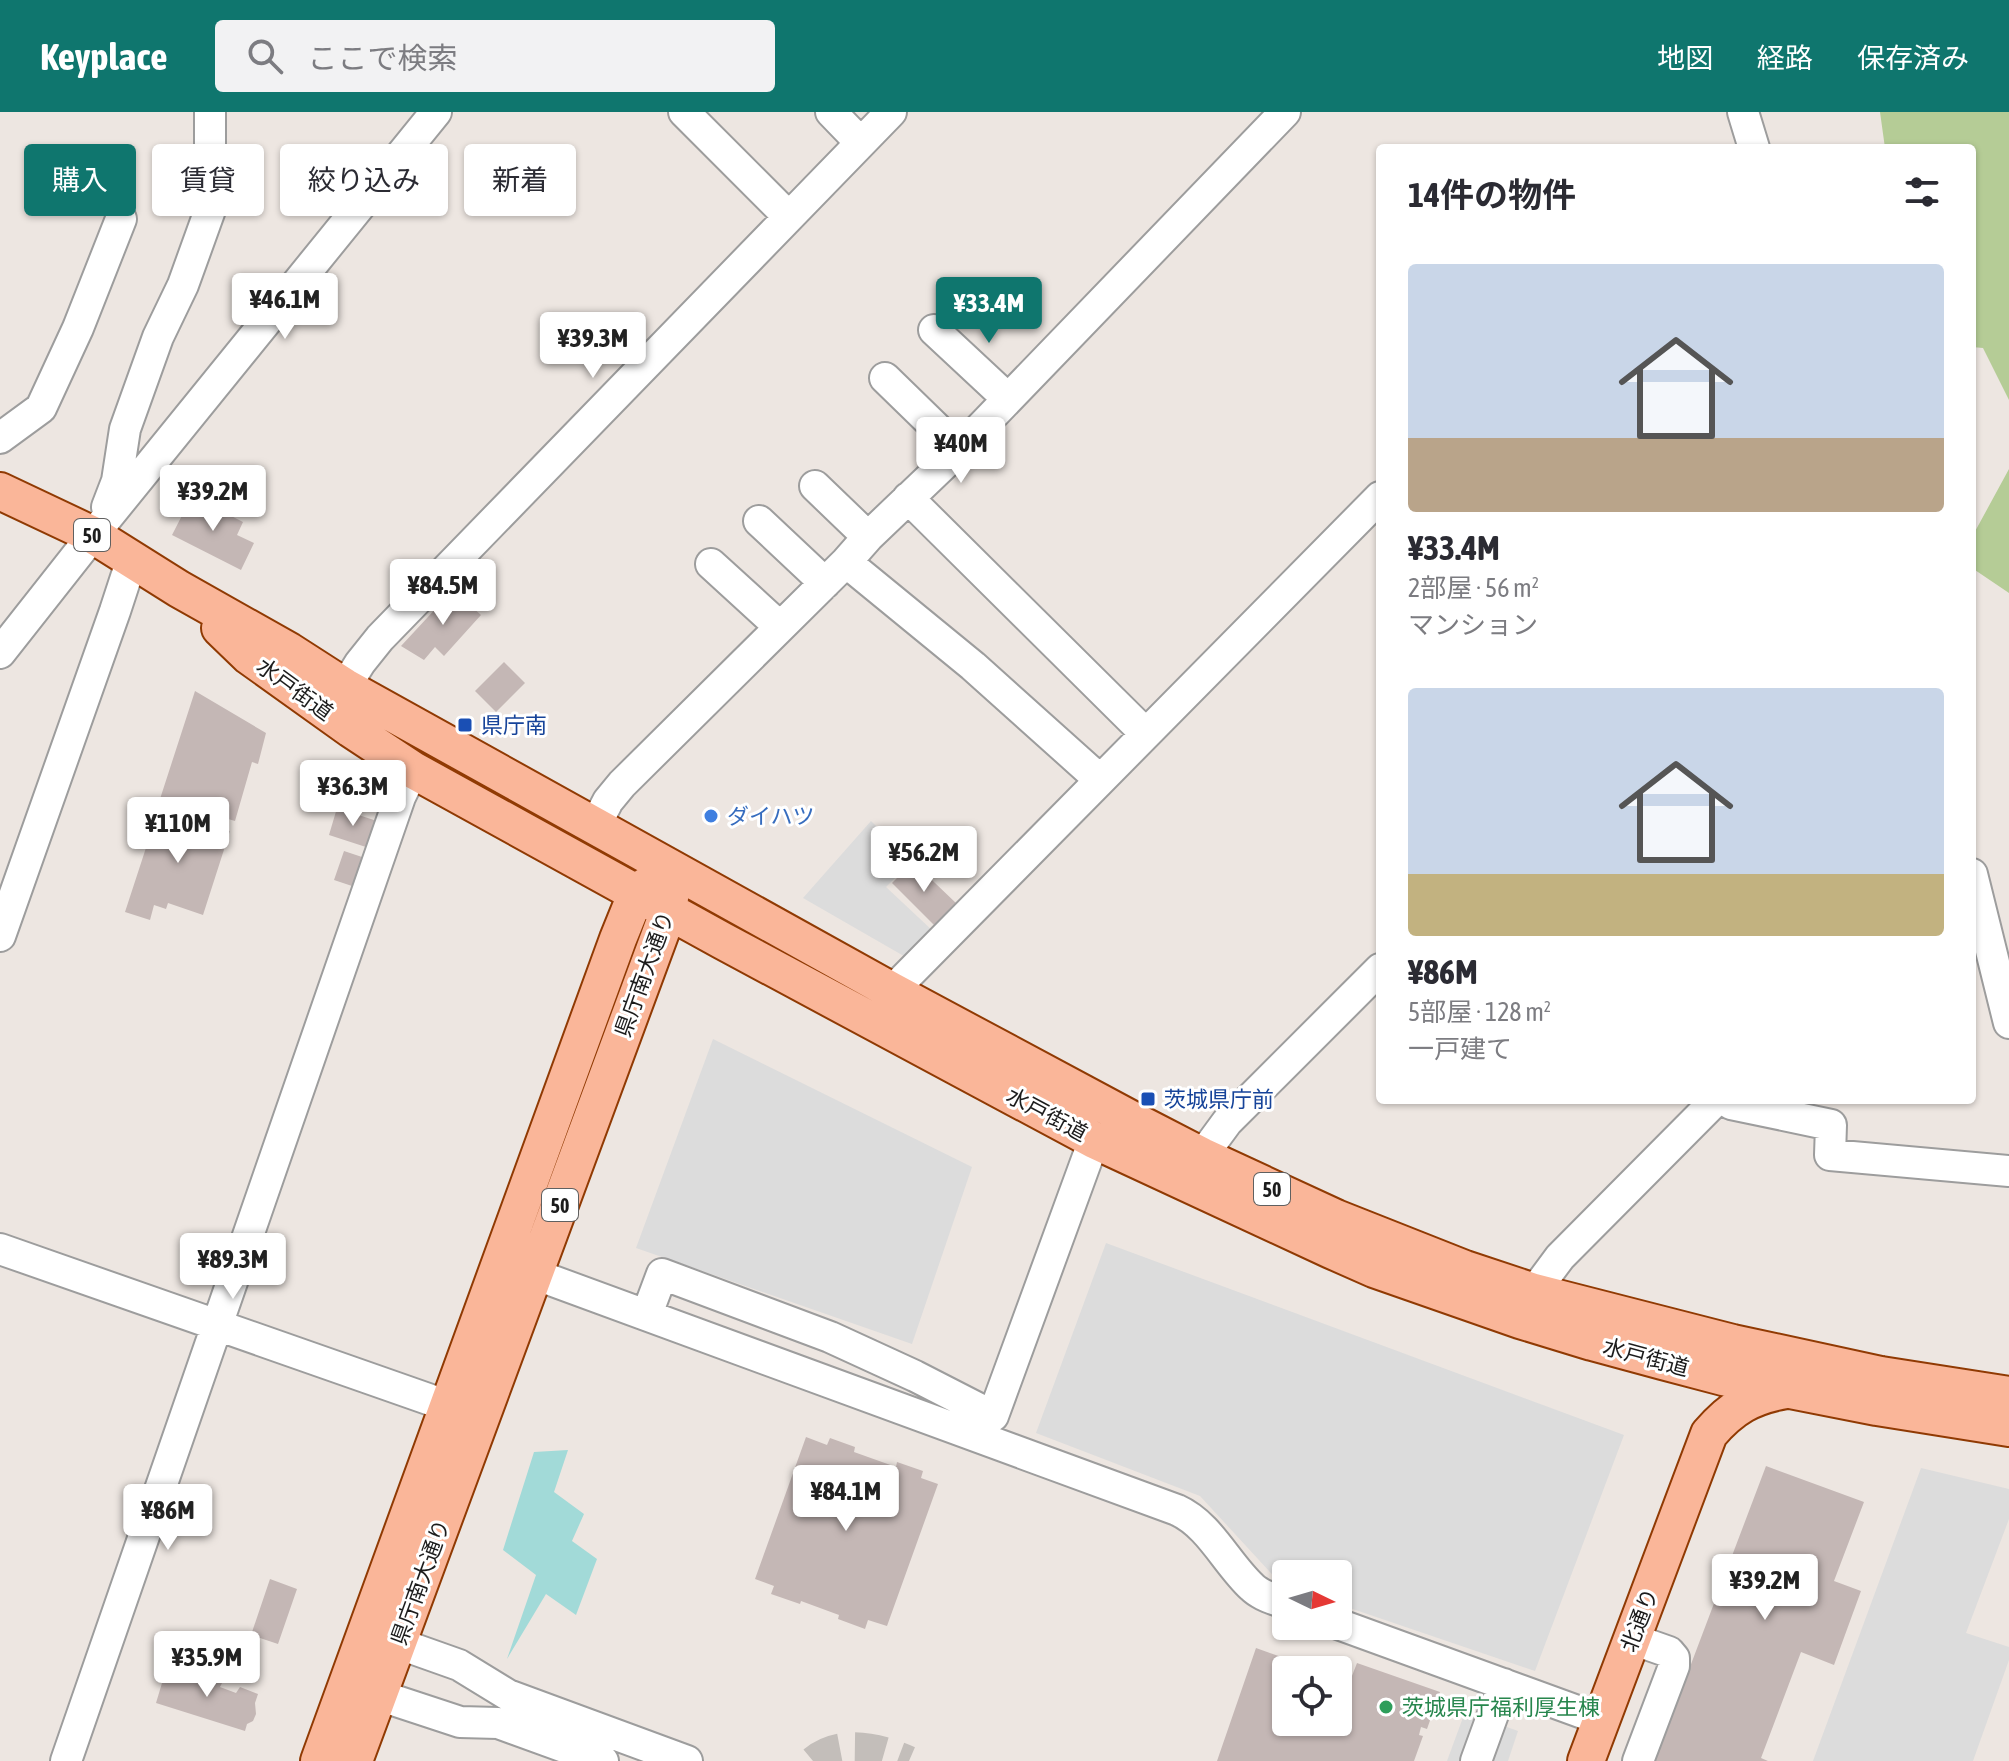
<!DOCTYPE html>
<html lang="ja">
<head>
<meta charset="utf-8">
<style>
  :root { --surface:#fff; --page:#f2f2f3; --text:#2b2b33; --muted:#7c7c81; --accent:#0f766e }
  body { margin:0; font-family:"Asap Condensed","Noto Sans JP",sans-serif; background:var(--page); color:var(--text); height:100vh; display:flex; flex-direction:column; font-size:30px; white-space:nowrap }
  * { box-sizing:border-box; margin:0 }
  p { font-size:26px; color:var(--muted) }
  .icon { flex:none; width:44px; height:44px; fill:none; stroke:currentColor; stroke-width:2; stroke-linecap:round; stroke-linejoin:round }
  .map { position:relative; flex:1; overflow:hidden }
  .details { position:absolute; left:1376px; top:32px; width:600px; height:960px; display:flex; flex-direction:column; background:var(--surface); border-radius:8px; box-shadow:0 2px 6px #0004 }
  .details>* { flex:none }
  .banner { position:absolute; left:24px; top:32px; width:760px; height:72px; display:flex; gap:16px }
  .needle { width:52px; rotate:95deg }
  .tools { position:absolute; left:1272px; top:1448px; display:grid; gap:16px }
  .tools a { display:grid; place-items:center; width:80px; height:80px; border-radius:8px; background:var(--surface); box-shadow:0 2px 6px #0004; font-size:40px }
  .price { position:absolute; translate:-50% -68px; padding:0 18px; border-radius:8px; background:#fff; color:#222; font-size:26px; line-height:52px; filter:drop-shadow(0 2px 4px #0008) }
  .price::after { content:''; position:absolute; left:50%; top:48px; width:24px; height:18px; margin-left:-12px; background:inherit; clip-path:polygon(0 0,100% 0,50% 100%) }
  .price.selected { background:var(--accent); color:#fff }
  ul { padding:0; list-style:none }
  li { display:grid; align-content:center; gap:16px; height:424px; padding:0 32px }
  li span { display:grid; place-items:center; height:248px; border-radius:8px; color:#555 }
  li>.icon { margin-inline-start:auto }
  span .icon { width:144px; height:144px; fill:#fffc; stroke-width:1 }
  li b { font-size:34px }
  h2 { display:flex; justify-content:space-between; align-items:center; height:96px; padding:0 32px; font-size:34px }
  .chip { padding:0 28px; border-radius:8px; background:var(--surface); box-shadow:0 2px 6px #0004; font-size:28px; line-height:72px }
  .chip.selected { background:var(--accent); color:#fff }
  header { display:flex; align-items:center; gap:48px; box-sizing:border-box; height:112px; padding:0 40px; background:var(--accent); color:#fff }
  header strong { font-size:38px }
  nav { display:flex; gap:44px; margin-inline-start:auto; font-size:28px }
  .search { width:560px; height:72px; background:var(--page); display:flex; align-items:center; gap:20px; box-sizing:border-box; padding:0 28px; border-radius:8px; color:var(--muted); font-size:30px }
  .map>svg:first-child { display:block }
</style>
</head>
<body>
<header>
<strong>Keyplace</strong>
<div class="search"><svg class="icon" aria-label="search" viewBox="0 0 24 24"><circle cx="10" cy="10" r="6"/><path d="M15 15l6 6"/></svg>ここで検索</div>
<nav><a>地図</a><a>経路</a><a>保存済み</a></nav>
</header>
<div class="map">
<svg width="2009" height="1649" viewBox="0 0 2009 1649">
  <rect width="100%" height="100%" fill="#ede6e1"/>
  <path fill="#b5cc96" d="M1880 0H2009V288L1983 236 1972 235V36H1885Z
    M2009 357V481L1972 456V425Z"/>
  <path fill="#dcdcdc" d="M871 709 912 749 886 775 934 820 909 847 803 786Z
    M713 927 972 1055 912 1232 636 1136Z
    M1106 1131 1624 1323 1535 1559 1338 1492V1462H1286V1474L1281 1472 1200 1384 1036 1321Z
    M1921 1356 2009 1377V1407L1966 1521 2009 1535V1548L1973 1649H1813Z
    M1465 1600 1518 1619 1508 1649H1447Z"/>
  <path fill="#a2dad8" d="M568 1338 554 1380 584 1402 572 1429 597 1447 576 1503 546 1482 507 1547 536 1463 503 1438 534 1340Z"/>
  <path fill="#c4b7b5" d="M192 384 243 410 237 423 254 431 241 458 172 423Z
    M453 478 481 503 444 544 435 535 424 548 401 534Z
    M504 550 525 571 496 600 475 579Z
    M195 579 266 621 258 652 252 650 235 709 160 687Z
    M159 696 230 719 203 803 168 791 166 797 154 793 150 808 125 800Z
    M337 696 377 709 369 736 329 723Z
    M344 739 368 747 358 776 334 768Z
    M913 750 957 792 935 814 892 771Z
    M806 1325 827 1333 830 1326 855 1335 854 1340 896 1355 897 1350 923 1359 921 1366 938 1372 887 1514 868 1508 865 1517 838 1507 839 1503 801 1489 800 1492 771 1482 774 1474 755 1467Z
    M1766 1354 1864 1390 1834 1469 1861 1479 1834 1553 1801 1540 1761 1646 1768 1649H1651L1677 1574 1682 1576Z
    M270 1467 297 1477 278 1532 251 1523Z
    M1256 1536 1318 1558H1286V1610H1338V1565L1350 1569 1357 1551 1440 1580 1427 1617 1421 1615 1419 1623 1423 1624 1414 1649H1217Z
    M168 1551 188 1557 186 1563 202 1569 205 1563 223 1569 220 1575 236 1581 240 1575 258 1582 255 1591 256 1602 253 1609 247 1612 245 1619 156 1591Z"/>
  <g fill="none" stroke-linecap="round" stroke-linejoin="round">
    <path stroke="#c3beba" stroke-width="30" stroke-dasharray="30 15" stroke-linecap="butt" d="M813 1649C841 1626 879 1636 909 1649"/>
    <g stroke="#9d9d9d" stroke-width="34">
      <path id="minor" d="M684 0 789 105
        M831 0 860 30
        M1743 0 1754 36
        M934 218 1008 287
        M885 266 959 338
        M0 326 41 296 78 216 121 107
        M815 374 868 425
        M908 386 1145 621
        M107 395 117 369 125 317 158 225 183 173 210 98V0
        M759 409 825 471
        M846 450 973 554 1099 667
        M711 452 780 515
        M0 541 93 423 436 0
        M345 575 360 551 380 526 891 0
        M595 714 608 689 622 672 846 450 868 425 959 338 1285 0
        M1972 762 2009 911
        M0 824 115 499 132 447
        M892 879 1380 385
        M1726 988 1731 992 1831 1013 1830 1043 2009 1059
        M1202 1044 1227 1010 1380 857
        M0 1137 448 1294
        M534 1162 1177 1398C1210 1413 1226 1451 1252 1475 1261 1484 1275 1487 1286 1492
        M1534 1180 1560 1145 1716 988
        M647 1202 662 1162 830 1225 915 1264 993 1304 1094 1028
        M1338 1512 1602 1608
        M1632 1527 1669 1540 1674 1546V1554L1638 1649
        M377 1537 397 1531 459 1553 508 1583 687 1649
        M368 1564 378 1583 460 1610 498 1611 603 1649
        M66 1649 400 685 413 658
        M1476 1649 1504 1572"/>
    </g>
    <g stroke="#903a03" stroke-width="40">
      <path id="major" d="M0 379 93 423 179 477 289 539 345 575 892 879 1142 1013 1202 1044 1336 1106 1465 1157 1534 1180 1733 1231 1881 1263 2009 1283
        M220 516 249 544 351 617 413 658 723 829 1094 1028 1331 1138 1374 1157 1520 1208 1592 1230 1662 1249 1723 1265 1877 1295 2009 1316
        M319 1649 618 827 637 780 655 768
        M354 1649 669 798 671 774
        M1586 1649 1709 1322C1732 1295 1752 1284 1786 1278"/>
    </g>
    <use href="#minor" stroke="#fff" stroke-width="30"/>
    <use href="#major" stroke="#fab699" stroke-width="36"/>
  </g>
  <g fill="#1a4fb4" stroke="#fff" stroke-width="3">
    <rect x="457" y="605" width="16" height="16" rx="4"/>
    <rect x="1140" y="979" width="16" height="16" rx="4"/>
  </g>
  <circle fill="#3f7fe0" stroke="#fff" stroke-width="3" cx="711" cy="704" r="8"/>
  <circle fill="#2e9e5b" stroke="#fff" stroke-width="3" cx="1386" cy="1595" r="8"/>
  <g text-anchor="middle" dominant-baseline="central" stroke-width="6" stroke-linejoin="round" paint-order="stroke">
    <g fill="#fff" stroke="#606060" stroke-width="2">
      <rect x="74" y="407" width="36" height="32" rx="6"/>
      <rect x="1254" y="1061" width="36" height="32" rx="6"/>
      <rect x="542" y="1077" width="36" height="32" rx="6"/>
    </g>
    <g font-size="20" font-weight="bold" fill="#1c1c1c">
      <text x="92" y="423">50</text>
      <text x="1272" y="1077">50</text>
      <text x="560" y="1093">50</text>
    </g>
    <g font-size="22" fill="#1c1c1c" stroke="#fff">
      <text transform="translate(295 577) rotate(36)">水戸街道</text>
      <text transform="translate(644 862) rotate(-70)">県庁南大通り</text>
      <text transform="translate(1047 1002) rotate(28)">水戸街道</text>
      <text transform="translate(1646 1245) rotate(15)">水戸街道</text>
      <text transform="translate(420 1470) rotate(-70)">県庁南大通り</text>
      <text transform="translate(1639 1508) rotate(-69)">北通り</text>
    </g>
    <g font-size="22" fill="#164399" stroke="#fff" text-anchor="start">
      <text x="481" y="613">県庁南</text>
      <text x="1164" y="987">茨城県庁前</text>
    </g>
    <g font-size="22" fill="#366cbe" stroke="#fff" text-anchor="start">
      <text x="727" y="704">ダイハツ</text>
    </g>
    <g font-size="22" fill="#27864d" stroke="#fff" text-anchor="start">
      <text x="1402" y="1595">茨城県庁福利厚生棟</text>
    </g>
  </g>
</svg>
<div class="tools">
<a><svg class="needle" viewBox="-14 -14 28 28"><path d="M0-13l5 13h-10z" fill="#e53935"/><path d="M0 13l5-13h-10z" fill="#7c7c81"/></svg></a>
<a><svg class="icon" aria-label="locate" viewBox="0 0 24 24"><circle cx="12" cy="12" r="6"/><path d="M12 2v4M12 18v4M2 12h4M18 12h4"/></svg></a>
</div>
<b class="price" style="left:285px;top:229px">¥46.1M</b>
<b class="price selected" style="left:989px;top:233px">¥33.4M</b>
<b class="price" style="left:593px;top:268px">¥39.3M</b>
<b class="price" style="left:961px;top:373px">¥40M</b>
<b class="price" style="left:213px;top:421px">¥39.2M</b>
<b class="price" style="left:443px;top:515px">¥84.5M</b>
<b class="price" style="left:353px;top:716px">¥36.3M</b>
<b class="price" style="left:178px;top:753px">¥110M</b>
<b class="price" style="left:924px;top:782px">¥56.2M</b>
<b class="price" style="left:233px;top:1189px">¥89.3M</b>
<b class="price" style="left:846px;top:1421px">¥84.1M</b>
<b class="price" style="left:168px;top:1440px">¥86M</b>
<b class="price" style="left:1765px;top:1510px">¥39.2M</b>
<b class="price" style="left:207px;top:1587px">¥35.9M</b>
<div class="banner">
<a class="chip selected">購入</a>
<a class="chip">賃貸</a>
<a class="chip">絞り込み</a>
<a class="chip">新着</a>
</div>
<section class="details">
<h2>14件の物件<svg class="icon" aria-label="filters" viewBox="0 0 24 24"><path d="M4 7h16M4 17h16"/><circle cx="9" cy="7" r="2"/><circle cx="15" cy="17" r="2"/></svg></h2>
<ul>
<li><span style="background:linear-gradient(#c9d6e8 70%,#b9a48a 0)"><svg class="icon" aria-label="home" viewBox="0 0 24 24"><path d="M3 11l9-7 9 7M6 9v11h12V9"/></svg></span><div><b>¥33.4M</b><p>2部屋 · 56 m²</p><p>マンション</p></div></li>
<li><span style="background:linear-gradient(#c9d6e8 75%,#c2b280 0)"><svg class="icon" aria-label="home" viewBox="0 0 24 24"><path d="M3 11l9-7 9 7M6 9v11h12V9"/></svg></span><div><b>¥86M</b><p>5部屋 · 128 m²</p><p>一戸建て</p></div></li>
</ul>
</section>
</div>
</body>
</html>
